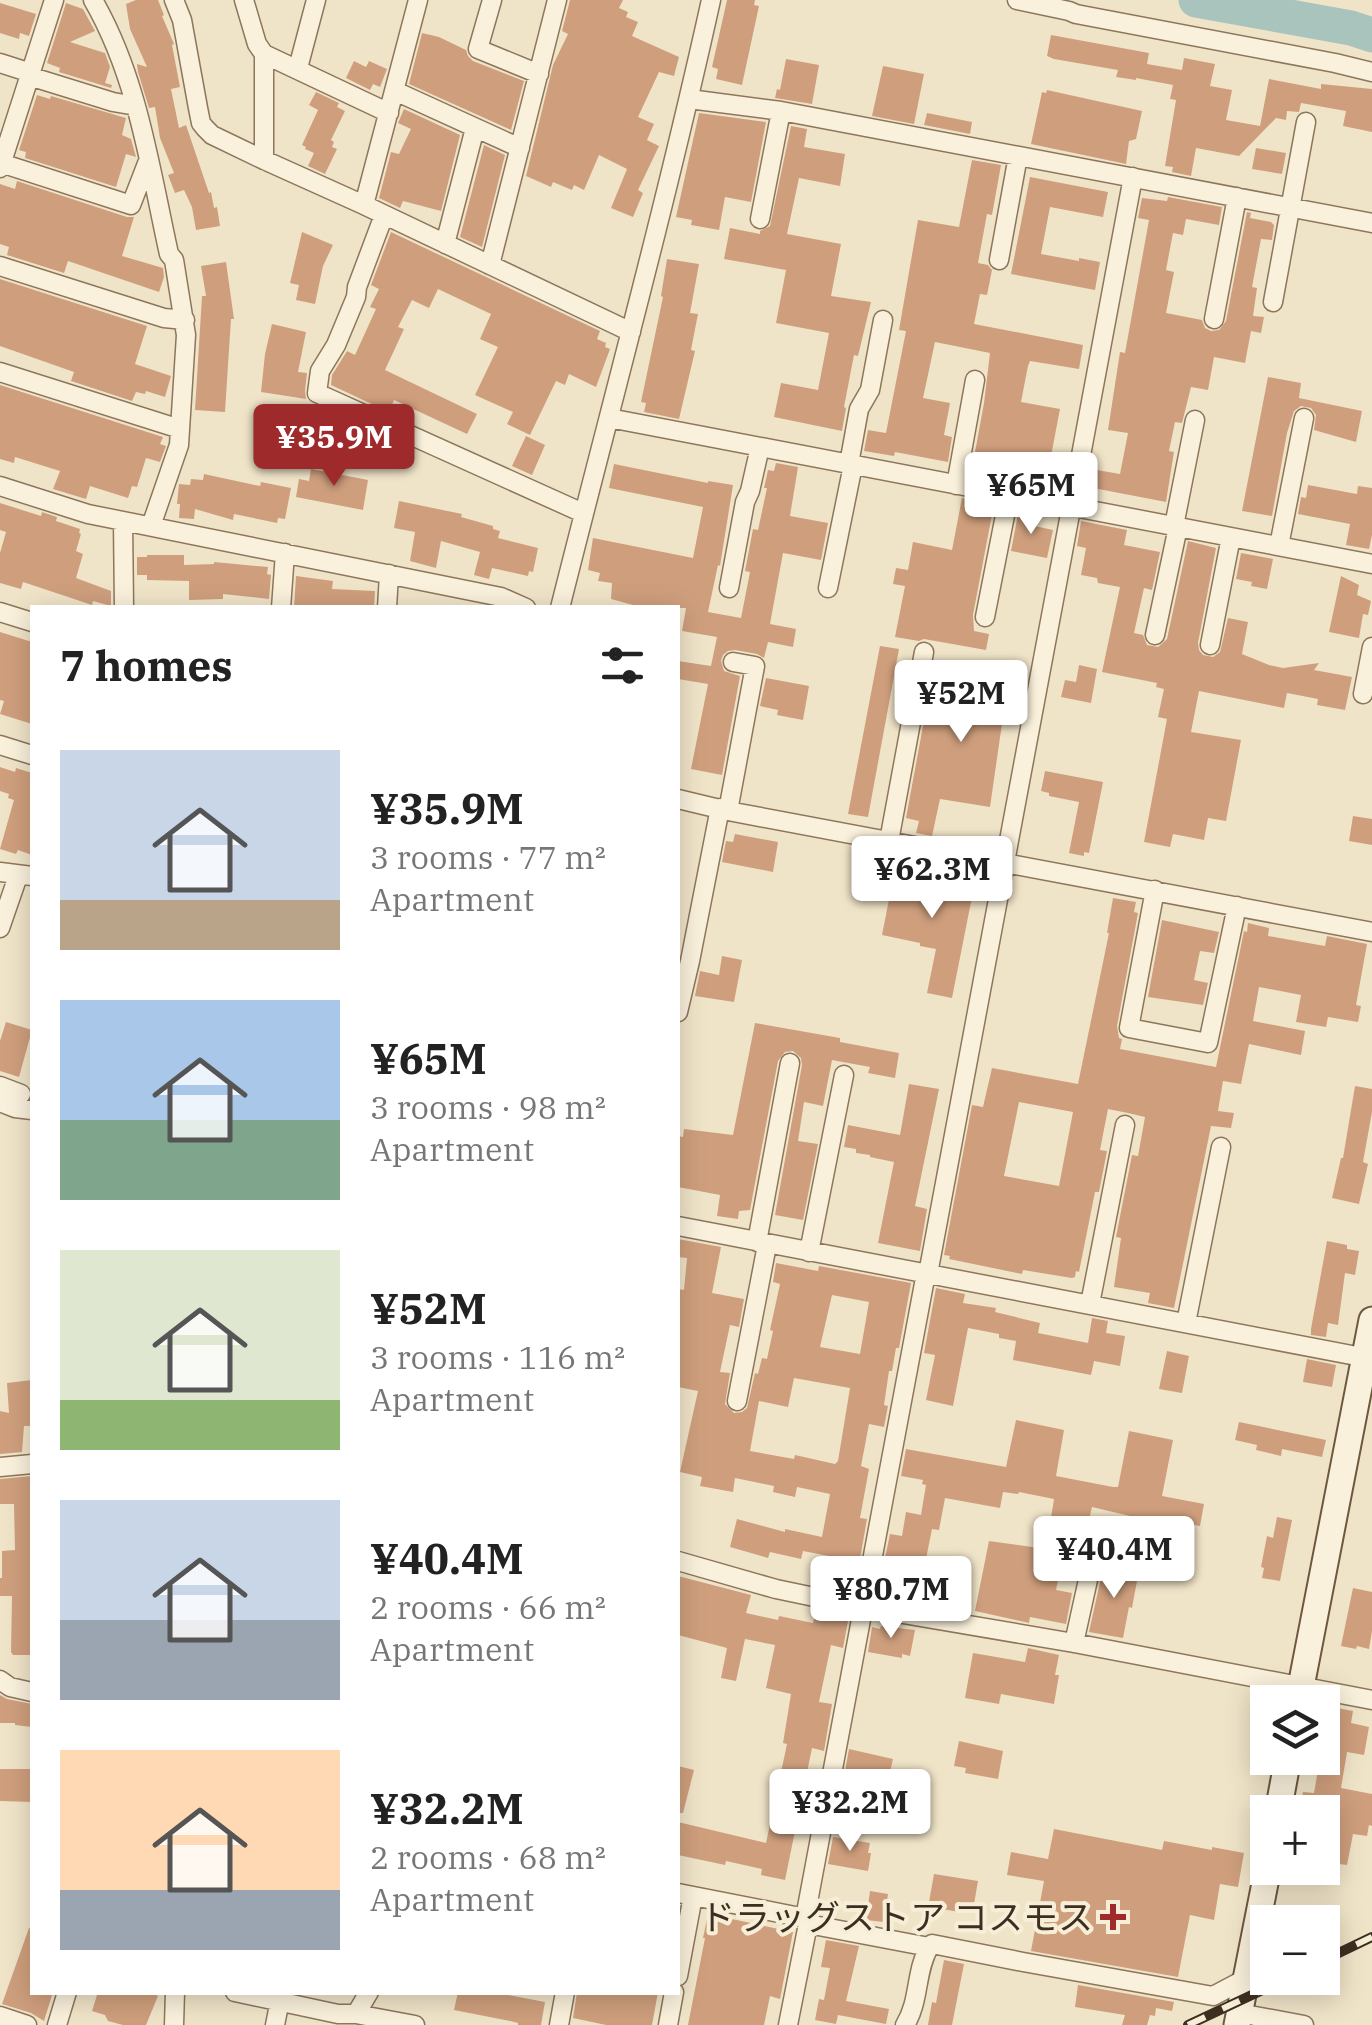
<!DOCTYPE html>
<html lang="en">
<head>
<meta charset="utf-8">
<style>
  :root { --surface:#fff; --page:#f2f2f2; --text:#222; --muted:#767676; --accent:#9e2a2b }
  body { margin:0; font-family:"IBM Plex Serif","Noto Sans JP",serif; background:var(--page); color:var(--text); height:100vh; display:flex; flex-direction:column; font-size:38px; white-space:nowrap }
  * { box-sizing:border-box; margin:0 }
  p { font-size:32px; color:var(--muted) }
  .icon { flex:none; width:55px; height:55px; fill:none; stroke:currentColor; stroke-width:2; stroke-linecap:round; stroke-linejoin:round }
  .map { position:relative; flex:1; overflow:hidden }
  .side { position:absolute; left:30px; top:605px; width:650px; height:1390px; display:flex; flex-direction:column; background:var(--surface); border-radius:0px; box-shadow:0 5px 25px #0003 }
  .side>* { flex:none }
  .tools { position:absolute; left:1250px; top:1685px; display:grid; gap:20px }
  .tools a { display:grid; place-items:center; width:90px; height:90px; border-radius:0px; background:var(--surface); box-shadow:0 5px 25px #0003; font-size:50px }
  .price { position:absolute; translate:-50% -85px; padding:0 22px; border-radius:10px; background:#fff; color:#222; font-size:32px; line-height:65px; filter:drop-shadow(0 2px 5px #0008) }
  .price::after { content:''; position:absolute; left:50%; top:60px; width:30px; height:22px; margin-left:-15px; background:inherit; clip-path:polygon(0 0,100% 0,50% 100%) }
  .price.active { background:var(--accent); color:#fff }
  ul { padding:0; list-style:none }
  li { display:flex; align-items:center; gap:30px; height:250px; padding:0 30px }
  li span { display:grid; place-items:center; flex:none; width:280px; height:200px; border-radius:0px; color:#555 }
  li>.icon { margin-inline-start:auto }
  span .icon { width:120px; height:120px; fill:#fffc; stroke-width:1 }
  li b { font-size:42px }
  h2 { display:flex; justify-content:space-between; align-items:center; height:120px; padding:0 30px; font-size:42px }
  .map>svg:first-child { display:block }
</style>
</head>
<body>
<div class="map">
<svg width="1372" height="2025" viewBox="0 0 1372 2025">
  <rect width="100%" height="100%" fill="#f0e4c8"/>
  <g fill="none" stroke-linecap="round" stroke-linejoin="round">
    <path stroke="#a9c4bc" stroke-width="35" d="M1196 0 1351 28 1372 35"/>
  </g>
  <path fill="#cf9f7d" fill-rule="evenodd" d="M136 0H158L164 15 162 16 174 44 172 45 180 87 171 89 179 128 186 125 209 193 211 192 214 208 217 207 220 226 196 230 192 207 184 190 175 193 168 175 174 173 160 138 155 107 149 108 138 72 137 64 147 67 130 29 126 4Z
    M623 0 619 8 628 12 626 17 638 22 632 36 679 57 674 76 659 72 638 117 654 124 647 140 659 146 638 190 643 193 633 217 611 208 627 169 599 155 584 190 574 185 572 190 553 182 551 187 526 176 553 65 568 34 562 31 570 0Z
    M727 0H755L754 5 759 6 742 85 716 79 718 69 712 67Z
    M0 3 36 14 29 36 20 33 19 39 0 33Z
    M66 3 83 9 95 31 70 42 105 53 110 67 105 83 112 85 111 88 59 72 60 68 47 63Z
    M422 33 439 37 466 50 468 56 473 61 524 81 511 130 409 84Z
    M1051 35 1149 53 1147 64 1182 70 1184 58 1215 64 1210 86 1232 90 1226 120 1260 126 1269 79 1321 89V84L1372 89V132L1343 126 1346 111 1301 103 1299 112 1287 111 1286 120 1276 118 1239 156 1196 148 1191 176 1172 172 1173 167 1165 166 1176 100 1170 99 1173 85 1136 78V80L1116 77 1118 70 1054 59 1047 56Z
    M786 59 819 65 812 104 775 98 777 89 780 90Z
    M354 61 366 67 369 61 387 69 380 87 373 84 370 90 346 78Z
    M883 66 924 74 914 124 872 116Z
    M1047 90 1142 111 1136 139 1129 141 1126 164 1031 144 1042 92 1046 93Z
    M316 92 339 103 337 107 345 111 331 140 334 142 332 147 337 149 325 174 308 166 314 153 305 149 306 147 302 145 318 110 309 105Z
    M37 95 50 99 51 96 126 118 122 135 131 139 136 157 126 154 116 187 25 158 26 152 19 150Z
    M404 109 460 135 441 211 403 201 400 208 379 198 391 152 399 154 411 129 398 123Z
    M699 113 766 122 751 202 725 197 719 230 691 225 692 220 676 217Z
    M927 113 972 122 970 134 924 125Z
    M791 126 807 129 804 147 845 154 840 186 799 178 787 234 841 244 831 296 871 302 858 356 854 355 844 407 846 408 842 431 774 417 781 383 818 390 829 333 776 323 786 270 724 259 730 228 760 234V231L770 226Z
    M484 145 505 155 482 247 460 237Z
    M1256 148 1286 153 1282 174 1252 169Z
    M972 160 1001 165 992 215 987 214 978 263 988 265 992 270 987 295 980 294 974 324 1083 345 1079 369 1030 361 1028 366 1021 402 1060 409 1047 477 1000 468 998 480 971 474 984 403 990 353 935 342 923 398 950 403 944 435 952 437 948 462 895 452 894 456 864 451 868 430 886 433 906 331 899 330 918 220 959 227Z
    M1030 177 1108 192 1103 217 1050 207 1041 254 1079 261V258L1100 262 1095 290 1011 274Z
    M17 181 127 217H134L122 256 163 268 164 277 159 292 68 261 64 273 7 255 9 247 0 244V184L15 189Z
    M1168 197 1222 207 1219 225 1186 219 1183 235 1173 233 1166 270 1174 272 1166 313 1202 320 1205 328 1211 331 1219 330 1226 321 1247 212 1251 213 1250 218 1271 222 1274 225 1272 240 1261 239 1252 287 1257 288 1253 316 1264 317 1261 333 1251 331 1245 363 1214 357 1208 390 1191 387 1182 423 1175 422 1169 451 1174 452 1166 502 1088 487 1091 469 1120 474 1128 433 1108 430 1120 352 1125 353 1149 220 1138 218 1142 198 1167 201Z
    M302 232 333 245 323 266 315 304 296 300 299 285 290 283Z
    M391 232 600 331 597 339 606 343 605 347 610 349 596 387 569 374 565 385 556 381 530 435 507 424 513 412 475 395 498 347 480 339 491 314 438 289 429 308 412 300 398 327 404 329 385 370 477 414 467 434 394 400 389 412 331 385 332 375 347 351 355 355 376 309 370 307 379 289 371 285Z
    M667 259 699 264 690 313 698 314 691 350 695 351 679 419 644 412 646 403 641 402 663 297 661 296Z
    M226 262 234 319H231L225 412 195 410 202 296H206L201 266Z
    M0 279 147 326 135 364 171 376 165 397 146 391 145 394 136 392 132 401 71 381 74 372 0 346Z
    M272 324 306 332 298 372 307 373 305 391 306 399 261 392 265 354Z
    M1268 377 1301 383 1299 398 1362 411 1356 442 1314 430 1316 415 1311 408 1301 406 1294 411 1287 433 1272 516 1242 511Z
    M0 385 163 437 160 444 166 446 160 462 146 458 137 487 132 486 128 498 90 486 86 499 53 489 60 471 15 457 14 463 0 459Z
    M320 408 354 423 348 437 314 423Z
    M526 436 545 445 532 475 512 466Z
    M776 463 798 467 790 516 828 523 821 560 783 553 770 624 796 629 793 647 768 642 764 658 757 654 735 650 728 651 723 655 721 661 724 671 740 676 722 775 691 769 708 684 678 679V661L711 666 717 637 682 631 686 608H632L633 605 611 599 612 583 598 581 600 573 588 570 593 538 693 558 703 507 609 488 614 464 708 483V481L733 485 720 566 718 565 708 612 741 618 750 572 745 571 753 529 758 530 767 488H764L768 470 774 471Z
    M311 469 368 480 363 510 296 497 299 479 309 481Z
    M204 474 260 486 261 482 291 488 285 519 278 518 277 523 234 514 233 520 195 509 194 519 179 518 180 504H177L179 484 190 485 191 479 203 480Z
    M1308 485 1357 494 1358 486 1372 488V535L1369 549 1346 545 1350 524 1298 514 1301 497 1306 498Z
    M962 498 994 504 973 615 974 631 989 634 986 650 924 639 919 641 895 637 905 586 893 584 896 568 908 570 913 542 952 550Z
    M399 501 462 514 461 517 493 526V529L500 531 498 538 538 548 533 572 529 571 528 576 492 568 489 579 474 575 480 552 441 541 436 568 410 561 415 532 394 528Z
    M0 503 41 516 42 512 57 517 56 521 80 529 79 533 81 534 76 551 83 554 76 578 111 591V606L93 601 92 605 23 582 21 589 0 583V553L6 532 0 530Z
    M1019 509 1032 512 1030 525 1053 530 1047 558 1011 551Z
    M1081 521 1127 530 1124 545 1160 552 1152 590 1144 588 1134 633 1143 635 1147 645 1158 647 1167 639 1188 541 1216 548 1198 643 1199 650 1203 655 1213 657 1220 652 1228 618 1248 622 1242 654 1269 665 1283 668 1319 663 1314 670 1352 677 1345 710 1317 705 1318 699 1287 693 1284 708 1199 691 1191 732 1241 740 1226 821 1208 818 1204 840 1173 834 1170 847 1144 842 1167 719 1158 717 1164 689 1156 687 1157 683 1102 672 1120 587 1098 583 1097 578 1081 575 1086 548 1077 546Z
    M1241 553 1273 559 1267 589 1251 586 1252 582 1236 579Z
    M147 555H184V565L214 564V562L268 567 267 574 271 575 269 599 223 594V599L189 600V581L147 580V575H137V557H147Z
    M296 576 333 581 332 589 375 591 374 608H294Z
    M1341 576 1359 585 1357 595 1371 601 1368 615 1363 614 1359 638 1329 632Z
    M0 632 32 642V690L30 697 32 698V724L0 714 4 701 0 700Z
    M880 646 899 649 868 817 848 814Z
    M984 663 1021 669 1019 680 1026 681 1023 698 1016 697 1015 705 1005 703 990 807 940 799 932 836 916 833 919 821 906 818 930 688 979 697Z
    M1079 665 1097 669 1091 703 1061 697 1065 680 1076 682Z
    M766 678 809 686 803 720 777 715 778 710 760 706Z
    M0 767 15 772 16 768 32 773V855L18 850 16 854 0 849 14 800 8 798 9 794 0 791Z
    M1045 771 1103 782 1089 853 1084 852V856L1069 853 1079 802 1049 796V793L1041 791Z
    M1353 816 1372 819V845L1349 841Z
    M735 834 778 842 773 872 722 862 726 841 733 842Z
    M951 866 971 869 967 891 973 892 952 998 927 993 936 949 920 946V943L882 935 894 874 947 883Z
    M1113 898 1136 902 1134 912 1138 913 1117 1026 1119 1038 1122 1039 1120 1049 1216 1067 1244 931 1247 932 1248 923 1269 928 1268 936 1325 946 1327 936 1367 944 1356 1005 1361 1006 1358 1022 1328 1017 1326 1027 1296 1022 1301 995 1259 987 1253 1021 1305 1031 1301 1055 1249 1044 1241 1084 1223 1081 1218 1111 1234 1113 1231 1128 1211 1126 1174 1308 1148 1303 1150 1293 1114 1287 1121 1238 1116 1237 1132 1155 1138 1156 1145 1117 1128 1113 1108 1109 1100 1150 1107 1151 1099 1192H1095L1079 1272 1076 1271 1075 1277 1072 1278 1023 1270 1022 1274 949 1259 950 1256 944 1255 972 1105 983 1107 992 1068 1078 1084 1109 933H1107ZM1019 1102 1073 1112 1059 1186 1004 1176Z
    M1162 920 1219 932 1214 953 1200 951 1194 980 1208 983 1203 1005 1148 997Z
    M722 956 742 960 734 1002 695 996 700 971 719 975Z
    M6 1022 32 1030 19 1077 0 1071V1041Z
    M755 1023 840 1038V1042L899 1053 895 1078 868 1073 870 1067 832 1060 823 1106 804 1102 798 1141 818 1144 803 1220 775 1215 802 1065 801 1058 793 1051 785 1052 778 1061 750 1210 739 1211 738 1219 717 1216 720 1195 678 1187V1136L683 1137 684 1129 733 1135Z
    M909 1084 939 1089 915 1206 927 1209 920 1251 878 1243 894 1162 870 1157V1155L856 1153V1149L844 1147 848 1125 900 1135Z
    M1355 1086 1372 1089V1112L1363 1162 1368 1164 1359 1204 1332 1198 1341 1158H1343Z
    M678 1239 721 1247 712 1293 744 1299 739 1327 730 1325 720 1372 730 1373 725 1404 734 1413 742 1412 747 1408 755 1373 758 1374 762 1358 767 1359 773 1331 770 1330 780 1284 773 1282 776 1263 818 1271 819 1266 911 1283 899 1348H896L892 1371H889L884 1405 888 1406 884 1427 869 1424 861 1466 869 1469 860 1518 867 1519 860 1559 851 1557 850 1560 803 1551 801 1559 770 1552 768 1558 730 1547 737 1519 785 1532V1529L822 1537 830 1494 797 1487 795 1497 773 1492 774 1486 735 1478 733 1492 700 1486 702 1477 680 1472 698 1391 678 1387V1289L684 1290 687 1258 678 1257ZM832 1295 869 1302 860 1354 820 1347ZM794 1378 850 1388 838 1461 835 1464 795 1455 794 1459 750 1451 759 1401 788 1407Z
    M1327 1241 1347 1245V1249L1359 1251 1355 1275 1345 1273 1338 1325 1328 1323 1326 1337 1311 1335V1329Z
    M936 1288 965 1294 963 1303 996 1308 995 1312 1040 1323 1038 1333 1088 1343 1092 1318 1108 1321 1106 1333 1125 1336 1120 1366 1094 1361 1091 1375 1013 1360 1016 1341 999 1338V1334L968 1328 953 1406 926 1400 935 1355 924 1353Z
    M1167 1351 1189 1356 1182 1393 1159 1389Z
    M1307 1359 1336 1365 1332 1387 1303 1382Z
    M32 1380V1426H24L22 1452 0 1454V1411L9 1413 7 1383Z
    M1016 1420 1064 1430 1056 1476 1113 1487H1118L1129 1431 1173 1440 1162 1496 1204 1504 1200 1526 1144 1516 1143 1519 1092 1507 1079 1563 1062 1560 1056 1590 1072 1593 1066 1624 1030 1617 1029 1623 975 1611 989 1541 1046 1549 1054 1499 1019 1492 1018 1494 1003 1492 1000 1508 945 1498 939 1530 932 1529 924 1569 907 1566 908 1562 885 1558 890 1534 902 1536 906 1512 921 1515 926 1485 922 1484 923 1480 901 1476 906 1449 1006 1467Z
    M1239 1422 1326 1440 1322 1457 1282 1449 1281 1456 1256 1450 1257 1445 1235 1440Z
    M32 1476V1655H13L11 1652 12 1596H0V1578H2V1551L15 1550 14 1504H0V1479Z
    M1277 1517 1292 1520 1280 1581 1262 1578 1264 1568 1261 1567 1267 1536 1273 1538Z
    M1104 1564 1139 1570 1132 1608 1129 1607 1123 1638 1089 1632Z
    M678 1576 751 1595 746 1613 778 1620 779 1616 813 1623 815 1614 848 1621 843 1648 831 1645 819 1702 832 1704 824 1751 812 1748 785 1880 761 1875 762 1869 726 1861 725 1865 678 1855V1822L766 1843 787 1744 783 1743 791 1694 766 1688 775 1645 745 1639 736 1681 721 1678 727 1648 678 1635Z
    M1353 1588 1372 1592V1631L1369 1649 1357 1646 1356 1649 1341 1646Z
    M881 1626 915 1630 910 1656 902 1654V1658L868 1652 872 1627 880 1629Z
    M1028 1648 1059 1655 1055 1675H1059L1054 1704 1001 1694 999 1704 965 1698 973 1653 1025 1662Z
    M0 1695 7 1699 32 1704V1727L15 1725V1723H0Z
    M1332 1707 1353 1711 1351 1723 1369 1727 1364 1755 1347 1752 1341 1788 1372 1794V1826L1369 1825 1367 1836 1353 1834 1347 1865 1331 1863 1334 1841 1322 1839V1812H1299L1303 1792 1314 1793 1320 1758H1322V1724L1329 1726Z
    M959 1741 1003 1751 998 1779 965 1773 966 1768 954 1766Z
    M849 1749 893 1759 888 1781 883 1780 877 1811 846 1808V1805L839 1804Z
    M678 1766 694 1770 683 1813H678Z
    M0 1769H32V1802L0 1801Z
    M1054 1829 1162 1850 1164 1841 1212 1850V1847L1244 1853 1238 1887 1220 1884 1214 1920 1190 1915 1178 1977 1031 1951 1044 1881 1007 1875 1011 1852 1048 1859Z
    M833 1837 870 1843 868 1853H871L868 1871 828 1864Z
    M934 1874 978 1881 973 1910 965 1909V1913L942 1909 943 1904 929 1902Z
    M870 1891 888 1894 884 1922 866 1920Z
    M708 1914 793 1932 780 1999 770 1996 764 2025H688L705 1938H703Z
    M29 1928 32 1929V1992H53L44 2021 31 2013 2 2004Z
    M826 1940 859 1946 846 2001 889 2009 886 2024 838 2015 836 2024 815 2020 819 1999 824 2000 830 1968 821 1967Z
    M944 1960 964 1964 952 2025H928L932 2002 936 2003Z
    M1078 1985 1174 2002 1172 2011 1156 2008 1155 2016 1150 2015 1147 2025H1122L1125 2015 1075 2007Z
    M98 1992H149L158 1996 146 2025H123L108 2021 105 2015 92 2011Z
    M458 1992H493L545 2002 541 2025H518V2023L510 2021 454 2010Z
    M577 1992H658L652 2025H606L573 2018Z"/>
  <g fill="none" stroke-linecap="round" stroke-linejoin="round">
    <g stroke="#8d765c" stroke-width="21">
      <path id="street" d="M93 0C138 78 150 168 169 254L174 260 186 335 179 445 151 526
        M174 0 182 20 198 108 201 123 205 128 212 135 264 160 364 205
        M244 0 257 44 264 54V160
        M418 0 364 205 631 332
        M492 0 478 49 539 74
        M1017 0 1069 11 1076 14 1335 63 1372 72
        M264 54 389 113
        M0 63 31 73
        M298 68 316 0
        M29 76 113 102 136 106
        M395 91 520 148
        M689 99 781 111 1372 223
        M1 163 131 205 148 161
        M0 168 54 0
        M384 215 357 287 356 297 336 345 320 371 317 393 583 513
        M760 219 781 111
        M445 244 475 128
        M999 260 1018 156
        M490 265 557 0
        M0 266 164 318 185 320
        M1273 302 1306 122
        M1214 319 1237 197
        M0 372 180 429
        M609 418 1372 564
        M849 464 859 409 870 390 883 320
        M956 485 975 380
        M0 486 88 514 501 597 526 608
        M123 521 124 608
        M1174 526 1195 420
        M1279 546 1304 418
        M729 588 745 502 750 491 760 447
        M828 588 853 465
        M281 608 285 553
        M387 608 389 574
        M560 608C611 405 666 204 711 0
        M0 612 32 622
        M985 617 1009 495
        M1155 635 1178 527
        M1210 645 1231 537
        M1363 694 1372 647
        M0 745 32 755
        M678 799 728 811 1372 932
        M728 811 755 666 733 662
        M889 841 924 652
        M0 872 32 876
        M1155 890 1129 1028 1208 1043 1237 906
        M0 928 18 876
        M678 1012 690 961 720 808
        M0 1086 21 1094
        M0 1102 15 1108 32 1110
        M678 1226 1372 1359
        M757 1242 790 1063
        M809 1252 844 1075
        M928 1274 1133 177
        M1090 1304 1125 1125
        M1186 1323 1221 1147
        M737 1401 767 1245
        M0 1467 32 1464
        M678 1561 776 1589 862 1607 1074 1643 1372 1700
        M1074 1643 1099 1530
        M0 1680 10 1687 32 1692
        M678 1893 805 1918 808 1924 929 1947 932 1944 1023 1962 1213 1996 1247 1978
        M805 1918 926 1273
        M678 1976 693 1896
        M235 1992 338 2014H356L369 1992
        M1239 2013 1304 2025
        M356 2014 415 2025
        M0 2016 27 2025
        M57 2025 67 1992
        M174 2025 175 1992
        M275 2025 280 2000
        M559 2025 565 1992
        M668 2025 674 1992
        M788 2025 808 1924
        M905 2025C920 2001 915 1972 929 1947"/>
    </g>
    <g stroke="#6f573f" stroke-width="29">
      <path id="secondary" d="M1298 1702 1372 1320
        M1278 1812 1288 1758
        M1237 2025 1268 1868"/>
    </g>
    <use href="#street" stroke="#faf1dc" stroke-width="18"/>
    <use href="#secondary" stroke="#faf1dc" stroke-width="25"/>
    <g stroke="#3d2e20" stroke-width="10">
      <path id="rail" d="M1322 1961 1372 1937
        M1188 2025 1288 1978"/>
    </g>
    <use href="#rail" stroke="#f7eed8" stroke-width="6" stroke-dasharray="19" stroke-linecap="butt"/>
  </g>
  <path fill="#9e2a2b" stroke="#f7eed8" stroke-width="4" d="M1108 1902h10v10h10v10h-10v10h-10v-10h-10v-10h10z"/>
  <g text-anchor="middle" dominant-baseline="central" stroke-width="8" stroke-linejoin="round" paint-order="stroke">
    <g font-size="35" fill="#3d2e20" stroke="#f7eed8" text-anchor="end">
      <text x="1093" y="1917">ドラッグストア コスモス</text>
    </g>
  </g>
</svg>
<div class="tools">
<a><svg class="icon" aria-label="layers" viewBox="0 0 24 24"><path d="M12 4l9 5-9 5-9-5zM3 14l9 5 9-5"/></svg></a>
<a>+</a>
<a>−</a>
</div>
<b class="price active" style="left:334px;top:489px">¥35.9M</b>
<b class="price" style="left:1031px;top:537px">¥65M</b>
<b class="price" style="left:961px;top:745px">¥52M</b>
<b class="price" style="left:932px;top:921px">¥62.3M</b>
<b class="price" style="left:1114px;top:1601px">¥40.4M</b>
<b class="price" style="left:891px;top:1641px">¥80.7M</b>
<b class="price" style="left:850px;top:1854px">¥32.2M</b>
<section class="side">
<h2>7 homes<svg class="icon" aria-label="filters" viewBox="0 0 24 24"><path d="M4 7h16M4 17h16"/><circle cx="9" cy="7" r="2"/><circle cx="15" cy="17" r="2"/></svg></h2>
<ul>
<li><span style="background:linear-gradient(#c9d6e8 75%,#b9a48a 0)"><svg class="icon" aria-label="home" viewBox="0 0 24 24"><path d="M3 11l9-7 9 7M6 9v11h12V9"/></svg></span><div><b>¥35.9M</b><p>3 rooms · 77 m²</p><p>Apartment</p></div></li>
<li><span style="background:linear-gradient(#a9c7e8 60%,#7fa58c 0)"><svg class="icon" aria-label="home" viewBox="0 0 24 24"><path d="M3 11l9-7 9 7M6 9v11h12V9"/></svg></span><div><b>¥65M</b><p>3 rooms · 98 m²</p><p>Apartment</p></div></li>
<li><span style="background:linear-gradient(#dfe7d0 75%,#8fb573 0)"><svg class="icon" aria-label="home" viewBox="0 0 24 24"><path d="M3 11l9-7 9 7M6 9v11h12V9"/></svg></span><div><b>¥52M</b><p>3 rooms · 116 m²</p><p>Apartment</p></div></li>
<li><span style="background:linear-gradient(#c9d6e8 60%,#9aa5b1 0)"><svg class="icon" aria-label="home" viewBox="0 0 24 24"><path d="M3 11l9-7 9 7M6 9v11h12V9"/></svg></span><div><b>¥40.4M</b><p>2 rooms · 66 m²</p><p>Apartment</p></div></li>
<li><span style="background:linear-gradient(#ffd9b3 70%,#9aa5b1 0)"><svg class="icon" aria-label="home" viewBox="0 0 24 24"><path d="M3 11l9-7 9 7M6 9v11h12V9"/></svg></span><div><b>¥32.2M</b><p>2 rooms · 68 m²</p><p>Apartment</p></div></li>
</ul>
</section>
</div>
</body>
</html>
